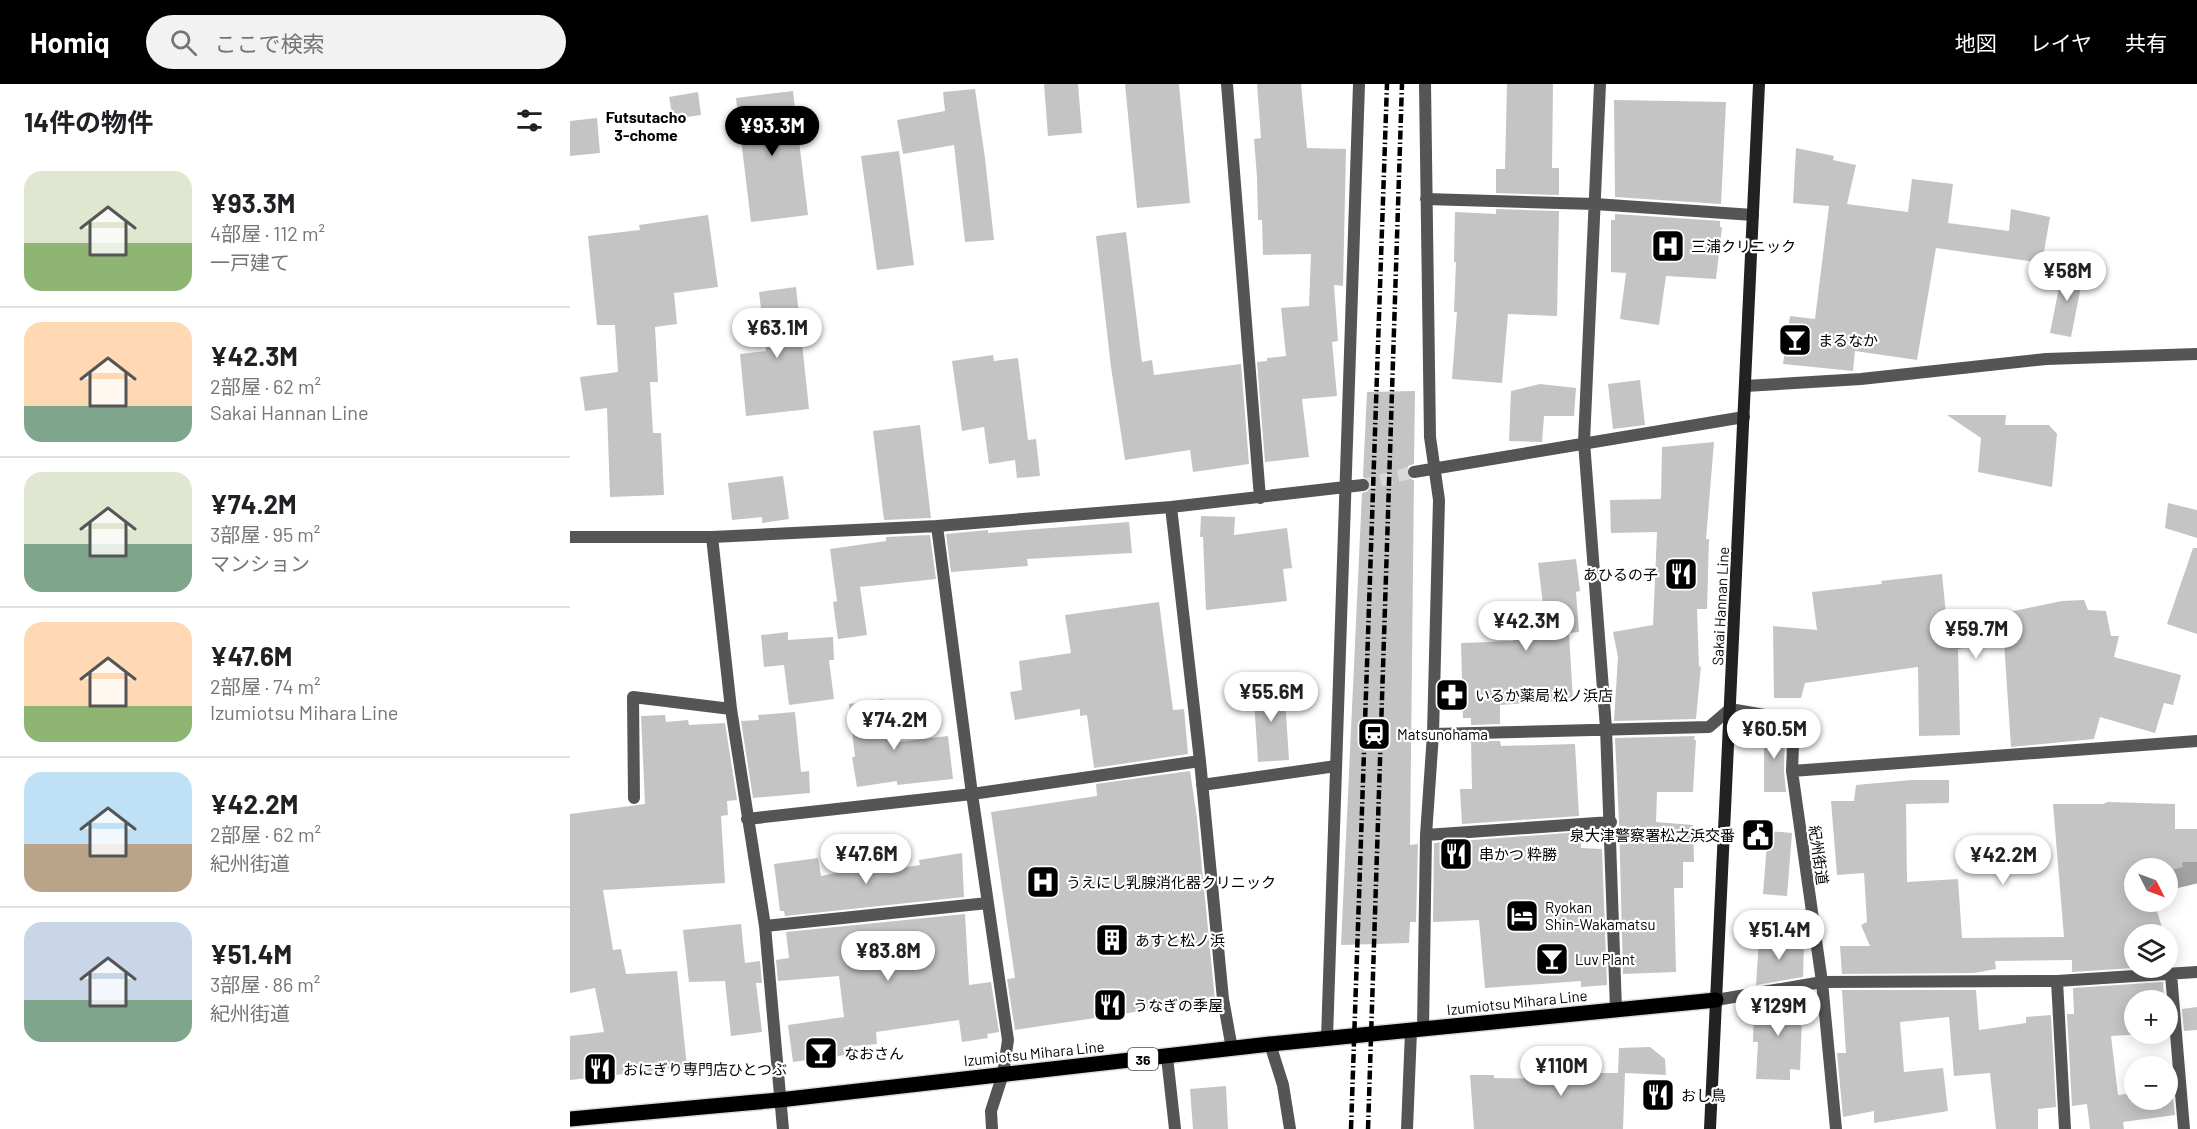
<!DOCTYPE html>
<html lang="ja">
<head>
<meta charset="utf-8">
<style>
  :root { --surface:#fff; --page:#f2f2f2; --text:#202124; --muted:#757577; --line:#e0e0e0; --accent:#000 }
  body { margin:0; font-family:Barlow,"Noto Sans JP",sans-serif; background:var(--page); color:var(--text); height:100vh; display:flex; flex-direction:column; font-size:22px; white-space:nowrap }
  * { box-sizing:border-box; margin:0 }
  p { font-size:20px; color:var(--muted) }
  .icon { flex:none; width:33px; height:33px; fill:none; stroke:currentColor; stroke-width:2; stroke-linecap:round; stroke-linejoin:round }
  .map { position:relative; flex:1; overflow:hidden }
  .sheet { display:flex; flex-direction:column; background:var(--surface); width:570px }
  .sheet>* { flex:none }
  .needle { width:39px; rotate:132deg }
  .fabs { position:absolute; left:1554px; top:774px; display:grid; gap:12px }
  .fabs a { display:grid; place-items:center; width:54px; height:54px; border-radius:50%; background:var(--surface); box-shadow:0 3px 15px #0003; font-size:30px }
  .price { position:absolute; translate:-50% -51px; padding:0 14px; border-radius:21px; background:#fff; color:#222; font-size:20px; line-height:39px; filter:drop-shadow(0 2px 3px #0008) }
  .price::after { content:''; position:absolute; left:50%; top:36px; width:18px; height:14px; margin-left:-9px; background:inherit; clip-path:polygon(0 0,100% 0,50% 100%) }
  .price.selected { background:var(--accent); color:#fff }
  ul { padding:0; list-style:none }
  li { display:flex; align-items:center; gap:18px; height:150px; padding:0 24px }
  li+li { border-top:2px solid var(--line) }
  li span { display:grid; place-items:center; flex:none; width:168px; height:120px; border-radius:18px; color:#555 }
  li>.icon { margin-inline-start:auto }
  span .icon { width:72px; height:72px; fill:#fffc; stroke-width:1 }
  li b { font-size:26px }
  h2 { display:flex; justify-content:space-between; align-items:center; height:72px; padding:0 24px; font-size:26px }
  header { display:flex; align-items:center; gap:36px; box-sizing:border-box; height:84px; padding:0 30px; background:var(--accent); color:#fff }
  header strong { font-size:28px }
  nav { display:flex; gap:33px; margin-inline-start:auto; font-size:21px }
  .search { width:420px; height:54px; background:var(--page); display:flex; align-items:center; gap:15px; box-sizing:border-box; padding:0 21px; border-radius:33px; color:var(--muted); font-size:22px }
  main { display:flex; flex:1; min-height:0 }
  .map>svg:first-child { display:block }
</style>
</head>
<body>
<header>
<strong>Homiq</strong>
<div class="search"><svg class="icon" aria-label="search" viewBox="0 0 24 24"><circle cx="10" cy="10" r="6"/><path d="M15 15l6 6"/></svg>ここで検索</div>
<nav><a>地図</a><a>レイヤ</a><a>共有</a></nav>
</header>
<main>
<section class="sheet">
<h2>14件の物件<svg class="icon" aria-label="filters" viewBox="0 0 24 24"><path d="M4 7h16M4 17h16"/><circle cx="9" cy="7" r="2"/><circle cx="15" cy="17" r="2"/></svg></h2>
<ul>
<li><span style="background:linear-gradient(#dfe7d0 60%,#8fb573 0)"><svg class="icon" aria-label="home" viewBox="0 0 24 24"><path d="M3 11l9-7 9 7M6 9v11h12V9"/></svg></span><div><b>¥93.3M</b><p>4部屋 · 112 m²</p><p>一戸建て</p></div></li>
<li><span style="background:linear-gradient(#ffd9b3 70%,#7fa58c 0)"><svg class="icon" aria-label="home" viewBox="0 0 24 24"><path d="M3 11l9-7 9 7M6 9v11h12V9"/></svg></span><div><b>¥42.3M</b><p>2部屋 · 62 m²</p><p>Sakai Hannan Line</p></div></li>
<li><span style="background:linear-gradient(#dfe7d0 60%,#7fa58c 0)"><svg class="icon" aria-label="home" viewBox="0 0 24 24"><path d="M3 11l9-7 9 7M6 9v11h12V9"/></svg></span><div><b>¥74.2M</b><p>3部屋 · 95 m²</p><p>マンション</p></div></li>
<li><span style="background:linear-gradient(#ffd9b3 70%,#8fb573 0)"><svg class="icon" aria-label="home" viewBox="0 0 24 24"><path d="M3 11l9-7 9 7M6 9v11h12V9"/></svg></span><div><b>¥47.6M</b><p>2部屋 · 74 m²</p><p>Izumiotsu Mihara Line</p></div></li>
<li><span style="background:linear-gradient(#bfe0f5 60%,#b9a48a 0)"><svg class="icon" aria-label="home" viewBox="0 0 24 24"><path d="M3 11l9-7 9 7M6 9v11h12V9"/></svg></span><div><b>¥42.2M</b><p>2部屋 · 62 m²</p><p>紀州街道</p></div></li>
<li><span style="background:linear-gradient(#c9d6e8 65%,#7fa58c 0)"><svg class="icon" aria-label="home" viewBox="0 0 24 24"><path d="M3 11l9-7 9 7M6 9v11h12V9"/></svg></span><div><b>¥51.4M</b><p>3部屋 · 86 m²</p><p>紀州街道</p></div></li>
</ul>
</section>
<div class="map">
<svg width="1627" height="1045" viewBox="0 0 1627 1045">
  <rect width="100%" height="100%" fill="#fff"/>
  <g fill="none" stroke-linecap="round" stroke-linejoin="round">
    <path stroke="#a3a3a3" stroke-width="28" d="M1598 792 1627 785"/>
  </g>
  <path fill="#c4c4c4" d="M474 0H508L512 49 478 52Z
    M555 0H609L620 119 567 124Z
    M687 0H731L737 64 776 65 773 202 764 201 768 257 762 258 767 312 732 315 739 373 695 378 687 278 697 277V274L716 272 711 224 739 222 741 170 693 171 692 136H688L687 93 684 55 691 54Z
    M937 0H983L982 84H989V111L926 109V85H935Z
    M405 5 415 74 424 156 395 158 384 61 333 70 327 36 375 27 373 8Z
    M223 7 238 131 181 138 166 14Z
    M128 8 131 31 103 35 99 13Z
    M1044 16 1156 18 1151 120 1045 113Z
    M27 34 30 69 0 72V37Z
    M1226 64 1264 72 1263 76 1286 81 1277 120 1338 128 1342 95 1383 100 1378 139 1439 147 1441 125 1480 133 1472 179 1366 164 1347 276 1285 267 1283 287 1213 280 1220 232 1245 235 1259 122 1223 119Z
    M329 67 344 181 307 186 291 72Z
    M926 125 989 127 987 232 938 230 932 299 882 295 887 228H884L886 178H884L885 128 926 130Z
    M1045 130 1150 137V143H1152L1146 195 1096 192 1089 241 1050 235 1056 189 1041 188V136H1045Z
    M138 131 148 203 104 209 107 240 85 243 88 298H80L83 349H91L94 411 40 413 37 324 15 327 10 293 48 288 45 241H27L18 152 70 146 69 141Z
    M556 148 572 278 582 276 584 291 671 280 679 380 623 388 620 366 555 376 541 283 526 152Z
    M1493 183 1514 187 1501 253 1480 249Z
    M226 203 239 325 176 332 170 270 196 267 189 208Z
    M423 271 424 277 448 274 458 356 466 355 470 392 447 394 445 376 419 380 414 343 392 347 382 277Z
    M1070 296 1075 341 1043 345 1038 300Z
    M970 300 1006 304 1004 332H974L972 358 939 357 941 307Z
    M845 307 844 380 838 382 836 389 838 394 844 396 840 761 848 760 846 838H840L839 859 771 861 792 409 798 407 801 401 799 396 793 393 797 308Z
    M1377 331H1436L1435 341H1479L1487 350 1482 403 1408 388 1411 354Z
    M350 341 361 434 314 436 303 347Z
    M1144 358 1136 455H1139L1137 525H1127L1129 583 1131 582 1126 635 1044 637 1048 573 1043 548 1083 541 1087 448 1041 449 1040 416 1091 415 1092 363Z
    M213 392 219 435 192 439V433L162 436 158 399Z
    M1598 419 1627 426V454L1595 444Z
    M631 432 665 433 664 451 717 444 722 484 713 485 717 517 636 526 633 453H630Z
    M559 438 562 469 457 475 458 482 381 488 376 450 418 446V449Z
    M360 451 366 495 290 503 297 551 268 555 263 518 267 517 260 465 316 457V453Z
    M1623 464H1627V550L1597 540Z
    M1006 475 1010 507 1006 508 1009 548 999 549 1003 616 930 621V640L901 641V634H893L891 559 944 557 941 523 973 520 968 479Z
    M1372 490 1377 541 1492 517 1514 516 1518 526 1536 527 1541 552H1549L1544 573 1611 591 1603 621 1594 619 1585 649 1530 633 1524 655 1441 663 1434 558 1388 565 1390 651 1349 652 1348 583 1235 599 1231 614H1204L1203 542 1247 546 1242 508 1312 500 1311 497Z
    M589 518 603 626 614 625 618 670 524 684 517 631 510 632V625L445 636 440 608 452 606 449 577 501 569 495 531Z
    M218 548V556L263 553 264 576H259L264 615 219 621 214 581 194 583 191 551Z
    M714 599 719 676 688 678 683 601Z
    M313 615 319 659 378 652 383 695 327 701V697L287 703 282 673H285L279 620Z
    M225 628 231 688 239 687 240 709 183 714 171 637 189 636 188 631Z
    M95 631 96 638 118 636 119 641 155 639 167 716 157 717 158 731 151 732 155 799 33 806 43 866 51 865 56 890 107 887 117 983 0 996V952L34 948 25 904 0 909V730L75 720 71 632Z
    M1194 644H1215L1214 687 1216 708H1194Z
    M1125 652 1124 656H1126L1123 708H1087L1086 738 1123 741 1124 778H1113V804H1104L1106 888 1053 890 1049 738 1045 654Z
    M901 657H930L931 662 1005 660 1009 732 892 740 890 705H902Z
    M620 687 627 734 645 916 445 946 437 895 445 894 421 728 527 712 526 700Z
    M1342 696H1379V719L1336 720 1337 798 1388 795 1392 854 1494 853 1483 720H1533L1538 718 1605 720V745H1627V778H1612L1613 783 1598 787V784H1564V818H1584L1592 843 1580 844V850H1564V884L1502 888V876L1425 877 1426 885 1404 889 1272 890 1270 862H1300L1291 841 1297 838 1294 789 1267 791 1261 717H1284L1286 701Z
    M1198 747 1222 749 1217 812 1193 810Z
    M1010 748 1011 764 1032 765 1037 901 1011 903V897L915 904 909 836 863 838 864 759Z
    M392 769 394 813 215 832 214 827H210L204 780 248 774 251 792 303 782 304 788 350 781 349 776Z
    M395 830 399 901 421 898 429 948 417 950 418 954 392 958 389 936 306 948 307 960 274 963 275 971 223 978 218 941 274 933 269 892 208 897 206 876 219 874 216 848Z
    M171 840 175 879 190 877 192 899H186L192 948 161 952 155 897 119 898 113 846Z
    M1189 856 1234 859 1233 893 1186 901Z
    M1593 898 1594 916H1564V950H1576L1541 952 1548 1011 1564 1009V1016H1598V1005H1602L1605 1031 1553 1038 1554 1045H1520L1517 1020 1502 1022 1497 930H1504L1503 904Z
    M1272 906H1406L1409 946 1456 939V933L1481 931 1486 1023 1468 1025V1045H1426L1420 989 1384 992 1379 933 1330 938 1334 988 1373 984 1378 1027 1304 1039V1027L1273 1033 1267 969H1276Z
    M1233 910 1230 986 1220 985V996L1186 995 1188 958H1183L1184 918Z
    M1627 923V946L1614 947 1612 925Z
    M1080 963 1095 975 1096 991 1055 989 1053 1045H904L900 991H924V994L1000 995V989H1048L1049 964Z
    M656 1002 658 1045H623L620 1005Z"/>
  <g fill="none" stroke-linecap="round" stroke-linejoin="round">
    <path stroke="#d9d9d9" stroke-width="12" stroke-dasharray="12 6" stroke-linecap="butt" d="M793 401 844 388"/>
    <g stroke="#dbdbdb" stroke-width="18">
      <path id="primary" d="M0 1035 209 1016 700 960 1146 916"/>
    </g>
    <path stroke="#555" stroke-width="12" d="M657 0 690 414
      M1030 0 1014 358 1036 644 1046 925
      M856 115 1025 120 1183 131
      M1175 302 1291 295 1476 275 1627 270
      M844 388 1174 333
      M367 442 402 710 438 956 433 990 421 1027 422 1045
      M0 453H142L367 442 601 423 793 401
      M142 453 161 625 195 842 213 1045
      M863 650 1139 643 1160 625 1224 636 1222 687 1252 898 1266 1045
      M630 677 653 915 662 965
      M1222 687 1627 657
      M632 701 766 682
      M64 714 63 613 161 625
      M177 735 402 710 630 677 601 423
      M856 751 1041 738
      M195 842 418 819
      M1601 890 1614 1045
      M1487 897 1495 1045
      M1146 916 1252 898 1487 897 1627 888
      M853 946 856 751 863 650 869 416 860 353 855 0
      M757 954 789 0
      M700 960 713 1001 720 1045
      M597 973 605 1045
      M837 1045 841 947"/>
    <path stroke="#222" stroke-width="12" d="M1140 1045 1189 0"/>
    <use href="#primary" stroke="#000" stroke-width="15"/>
    <path stroke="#000" stroke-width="4.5" stroke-dasharray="9 3 1.5 3" stroke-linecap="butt" d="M781 1045 817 0
      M798 1045 832 0"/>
  </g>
  <defs>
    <g id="hospital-square" transform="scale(1.725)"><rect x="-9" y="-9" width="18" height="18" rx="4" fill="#000" stroke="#fff"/><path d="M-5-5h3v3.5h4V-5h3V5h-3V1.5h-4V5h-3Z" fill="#fff"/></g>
    <g id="bar-square" transform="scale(1.725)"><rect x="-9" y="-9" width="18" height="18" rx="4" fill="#000" stroke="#fff"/><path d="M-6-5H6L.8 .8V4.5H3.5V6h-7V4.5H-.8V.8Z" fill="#fff"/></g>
    <g id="restaurant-square" transform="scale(1.725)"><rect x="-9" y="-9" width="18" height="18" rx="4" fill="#000" stroke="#fff"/><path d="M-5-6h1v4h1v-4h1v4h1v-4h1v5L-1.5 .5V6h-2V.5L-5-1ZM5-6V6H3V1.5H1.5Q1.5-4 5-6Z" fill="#fff"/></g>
    <g id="pharmacy-square" transform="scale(1.725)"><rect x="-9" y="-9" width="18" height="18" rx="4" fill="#000" stroke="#fff"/><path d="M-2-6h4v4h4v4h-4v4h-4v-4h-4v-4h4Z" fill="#fff"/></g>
    <g id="station-square" transform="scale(1.725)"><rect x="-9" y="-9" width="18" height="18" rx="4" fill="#000" stroke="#fff"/><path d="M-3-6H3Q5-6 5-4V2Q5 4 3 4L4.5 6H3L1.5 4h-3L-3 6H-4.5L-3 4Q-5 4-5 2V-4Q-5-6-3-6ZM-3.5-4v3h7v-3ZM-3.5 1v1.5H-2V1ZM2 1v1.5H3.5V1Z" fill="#fff"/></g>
    <g id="civic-square" transform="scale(1.725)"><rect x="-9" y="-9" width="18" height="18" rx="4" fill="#000" stroke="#fff"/><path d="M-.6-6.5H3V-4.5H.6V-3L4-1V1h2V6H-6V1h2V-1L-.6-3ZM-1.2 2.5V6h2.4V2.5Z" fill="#fff"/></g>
    <g id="hotel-square" transform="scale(1.725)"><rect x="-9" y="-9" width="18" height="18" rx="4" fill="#000" stroke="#fff"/><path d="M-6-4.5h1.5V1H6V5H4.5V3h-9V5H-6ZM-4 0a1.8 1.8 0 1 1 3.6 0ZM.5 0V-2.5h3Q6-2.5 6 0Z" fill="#fff"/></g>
    <g id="building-square" transform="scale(1.725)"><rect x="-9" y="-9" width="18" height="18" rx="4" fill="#000" stroke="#fff"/><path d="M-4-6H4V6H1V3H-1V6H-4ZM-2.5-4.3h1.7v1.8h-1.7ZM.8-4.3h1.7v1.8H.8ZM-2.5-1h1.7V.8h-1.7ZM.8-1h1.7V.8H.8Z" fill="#fff"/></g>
  </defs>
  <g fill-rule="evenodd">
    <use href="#hospital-square" x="1098" y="162"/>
    <use href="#bar-square" x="1225" y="256"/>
    <use href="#restaurant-square" x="1111" y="490"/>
    <use href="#pharmacy-square" x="882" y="611"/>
    <use href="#station-square" x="804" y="650"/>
    <use href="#civic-square" x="1188" y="751"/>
    <use href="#restaurant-square" x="886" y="770"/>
    <use href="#hospital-square" x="473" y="798"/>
    <use href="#hotel-square" x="952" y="832"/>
    <use href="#building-square" x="542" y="856"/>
    <use href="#bar-square" x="982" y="875"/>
    <use href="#restaurant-square" x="540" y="921"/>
    <use href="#bar-square" x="251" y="969"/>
    <use href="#restaurant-square" x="30" y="985"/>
    <use href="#restaurant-square" x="1088" y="1011"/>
  </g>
  <g text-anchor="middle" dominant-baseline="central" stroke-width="4.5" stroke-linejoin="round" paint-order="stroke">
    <rect fill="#fff" stroke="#4c4c4c" stroke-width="1.5" x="558" y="964" width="30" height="22" rx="4.5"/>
    <g font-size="14" font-weight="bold" fill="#000">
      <text x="573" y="975">36</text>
    </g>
    <g font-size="15" fill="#000" stroke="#fff" text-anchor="start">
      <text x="1121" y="162">三浦クリニック</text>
      <text x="1248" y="256">まるなか</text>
      <text x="1088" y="490" text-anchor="end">あひるの子</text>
      <text x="905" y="611">いるか薬局 松ノ浜店</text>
      <text x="827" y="650">Matsunohama</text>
      <text x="1165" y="751" text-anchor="end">泉大津警察署松之浜交番</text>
      <text x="909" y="770">串かつ 粋勝</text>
      <text x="496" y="798">うえにし乳腺消化器クリニック</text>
      <text x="975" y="823">Ryokan<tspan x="975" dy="17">Shin-Wakamatsu</tspan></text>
      <text x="565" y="856">あすと松ノ浜</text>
      <text x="1005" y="875">Luv Plant</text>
      <text x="563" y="921">うなぎの季屋</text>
      <text x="274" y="969">なおさん</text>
      <text x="53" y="985">おにぎり専門店ひとつぶ</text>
      <text x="1111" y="1011">おし鳥</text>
    </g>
    <g font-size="15" fill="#000" stroke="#fff">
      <text transform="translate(1150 522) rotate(-87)">Sakai Hannan Line</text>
      <text transform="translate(1249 771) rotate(82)">紀州街道</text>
      <text transform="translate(947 918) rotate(-6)">Izumiotsu Mihara Line</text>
      <text transform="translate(464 969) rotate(-6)">Izumiotsu Mihara Line</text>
    </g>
    <g font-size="16" font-weight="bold" fill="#000" stroke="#fff">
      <text x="76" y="32">Futsutacho<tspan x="76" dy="18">3-chome</tspan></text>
    </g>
  </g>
</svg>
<div class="fabs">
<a><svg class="needle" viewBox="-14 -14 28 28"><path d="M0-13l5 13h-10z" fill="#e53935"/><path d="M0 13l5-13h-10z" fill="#757577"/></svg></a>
<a><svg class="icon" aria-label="layers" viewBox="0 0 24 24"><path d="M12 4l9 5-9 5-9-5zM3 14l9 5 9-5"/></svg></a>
<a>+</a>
<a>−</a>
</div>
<b class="price selected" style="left:202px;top:73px">¥93.3M</b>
<b class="price" style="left:1497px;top:218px">¥58M</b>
<b class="price" style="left:207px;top:275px">¥63.1M</b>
<b class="price" style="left:956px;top:568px">¥42.3M</b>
<b class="price" style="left:1406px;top:576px">¥59.7M</b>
<b class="price" style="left:701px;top:639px">¥55.6M</b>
<b class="price" style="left:324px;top:667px">¥74.2M</b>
<b class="price" style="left:1204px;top:676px">¥60.5M</b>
<b class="price" style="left:296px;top:801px">¥47.6M</b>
<b class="price" style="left:1433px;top:802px">¥42.2M</b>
<b class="price" style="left:1209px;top:877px">¥51.4M</b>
<b class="price" style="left:318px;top:898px">¥83.8M</b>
<b class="price" style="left:1208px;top:953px">¥129M</b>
<b class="price" style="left:991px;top:1013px">¥110M</b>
</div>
</main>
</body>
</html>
